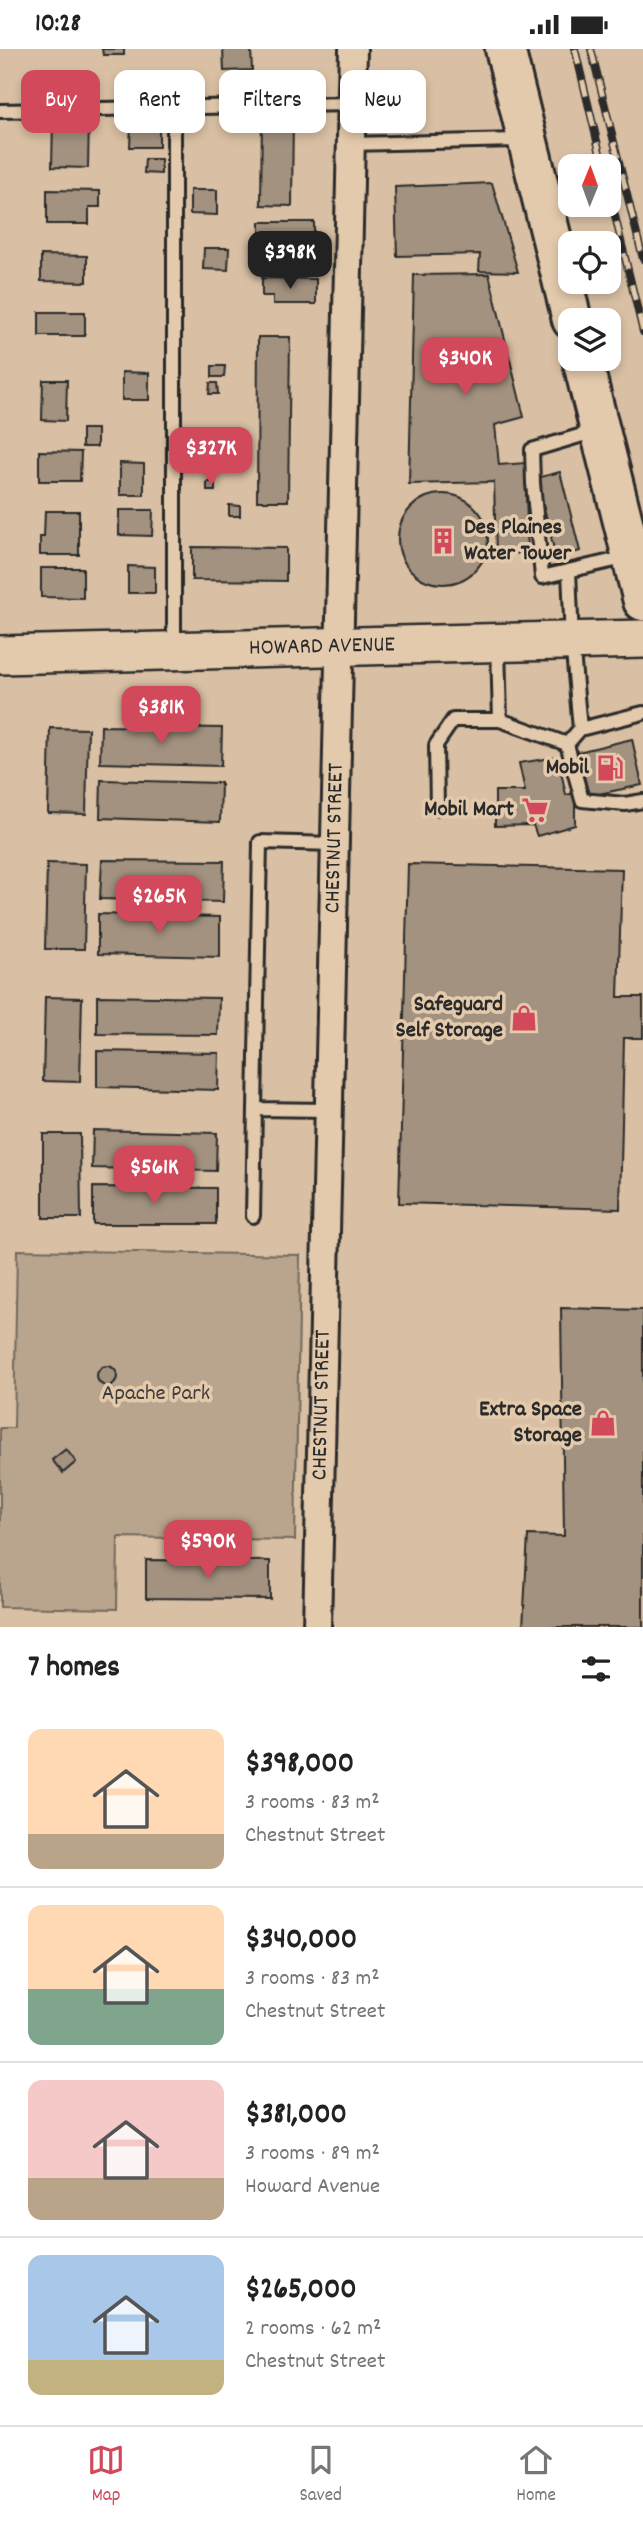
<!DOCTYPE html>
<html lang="en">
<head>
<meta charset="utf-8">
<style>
  :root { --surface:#fff; --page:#f2f2f2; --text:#222; --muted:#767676; --line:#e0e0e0; --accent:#d1495b }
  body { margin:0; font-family:Dekko,sans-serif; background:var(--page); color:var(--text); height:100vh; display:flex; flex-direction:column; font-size:26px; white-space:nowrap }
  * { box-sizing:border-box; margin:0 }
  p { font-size:23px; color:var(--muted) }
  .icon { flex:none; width:38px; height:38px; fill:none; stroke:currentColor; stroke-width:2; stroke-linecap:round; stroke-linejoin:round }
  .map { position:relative; height:1578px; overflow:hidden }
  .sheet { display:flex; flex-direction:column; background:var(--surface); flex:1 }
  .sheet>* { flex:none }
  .hud { position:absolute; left:21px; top:21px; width:602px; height:63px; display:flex; gap:14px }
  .needle { width:46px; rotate:1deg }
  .tools { position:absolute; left:558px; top:105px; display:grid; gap:14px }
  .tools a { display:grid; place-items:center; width:63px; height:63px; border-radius:14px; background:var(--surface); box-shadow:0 4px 10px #0003; font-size:35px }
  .price { position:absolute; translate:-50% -60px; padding:0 16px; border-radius:14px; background:var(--accent); color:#fff; font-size:23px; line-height:46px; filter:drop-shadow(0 2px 4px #0008) }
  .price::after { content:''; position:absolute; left:50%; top:42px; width:21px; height:16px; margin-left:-10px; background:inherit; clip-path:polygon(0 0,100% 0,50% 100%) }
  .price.on { background:#222; color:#fff }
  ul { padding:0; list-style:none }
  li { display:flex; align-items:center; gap:21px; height:175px; padding:0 28px }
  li+li { border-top:2px solid var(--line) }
  li span { display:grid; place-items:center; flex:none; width:196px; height:140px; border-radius:14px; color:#555 }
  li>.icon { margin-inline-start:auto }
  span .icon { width:84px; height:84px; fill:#fffc; stroke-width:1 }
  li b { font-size:30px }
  h2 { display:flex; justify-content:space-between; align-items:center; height:84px; padding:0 28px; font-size:30px }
  .pill { padding:0 24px; border-radius:14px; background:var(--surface); box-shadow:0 4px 10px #0003; font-size:24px; line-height:63px }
  .pill.on { background:var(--accent); color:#fff }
  .status { display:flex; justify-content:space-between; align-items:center; height:49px; padding:0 35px; background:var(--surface); direction:ltr }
  .status svg { height:19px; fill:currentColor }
  .tab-bar { display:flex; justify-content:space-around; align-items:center; height:98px; border-top:2px solid var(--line); background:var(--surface); font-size:19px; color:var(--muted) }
  .tab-bar a { display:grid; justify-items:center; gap:4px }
  .tab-bar .on { color:var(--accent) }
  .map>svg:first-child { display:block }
</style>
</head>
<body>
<div class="status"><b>10:28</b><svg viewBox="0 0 49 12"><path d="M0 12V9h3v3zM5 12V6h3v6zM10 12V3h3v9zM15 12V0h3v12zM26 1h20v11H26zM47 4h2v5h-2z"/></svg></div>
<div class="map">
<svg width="643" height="1578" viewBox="0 0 643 1578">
  <rect width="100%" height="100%" fill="#d9c0a4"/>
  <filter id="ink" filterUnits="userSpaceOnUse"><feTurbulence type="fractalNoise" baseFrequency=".0143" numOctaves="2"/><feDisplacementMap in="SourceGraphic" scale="14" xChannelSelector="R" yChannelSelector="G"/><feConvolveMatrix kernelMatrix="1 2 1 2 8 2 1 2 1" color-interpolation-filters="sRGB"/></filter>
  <g filter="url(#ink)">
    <path fill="#b9a58e" stroke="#72685c" stroke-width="2" d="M17 1201 300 1206 295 1491 118 1488 117 1560 0 1558V1379H14Z"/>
    <path fill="#a3927f" stroke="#2b2b2b" stroke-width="2" d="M102 0H124V6H103Z
      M223 0H251L252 21 224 22Z
      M262 64 293 65 292 157 261 156Z
      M53 69H89L88 119 52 118Z
      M131 72H159V98H130Z
      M145 110H161V125L144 124Z
      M492 134 518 223 479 222 480 205 397 207 395 138Z
      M47 141 100 142V158H89V175H47Z
      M190 141H217V166L190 165Z
      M260 173H314V200L260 199Z
      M204 199H229L228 221 203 220Z
      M41 206 87 207V233L41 232Z
      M489 225 524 368 495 376 499 416 525 414 528 504 496 505 494 433 409 435 414 226Z
      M262 229 316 230V255H273V247H262Z
      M39 263H85V287H39Z
      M258 288H290L288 452H257Z
      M212 317H225L224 328H212Z
      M122 323 149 324V351H122Z
      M43 331H67L66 372 42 371Z
      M210 334H217L218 345H209Z
      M82 380H97V398H82Z
      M39 402 81 403 80 432H39Z
      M208 403H220V416L208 415Z
      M120 414 144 415V446H120Z
      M560 423 580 502 556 509 537 429Z
      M207 433H215V442H207Z
      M398 490a45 45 0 1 1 90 0a45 45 0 1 1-90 0Z
      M229 456 240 457V467H229Z
      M119 461H153L152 487 119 486Z
      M45 462H79V506H40V488H44Z
      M192 498 286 499V532L192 531Z
      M128 517 155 518V544H128Z
      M41 519H83V549L41 548Z
      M101 677 222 679 221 717 100 714Z
      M50 679 88 680 86 765 48 764Z
      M632 690 642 736 589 747 578 703Z
      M558 708 566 746 575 744V776L537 787 533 776 495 777V742H525L519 714Z
      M101 731 221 734 220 773 100 769Z
      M102 811 224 812 223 853 100 850Z
      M47 814 86 815 84 900H45Z
      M408 815 622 820 618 948H643V989H624L620 1160 399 1154Z
      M98 865 220 868V908L98 905Z
      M97 947 219 949 218 986 97 985Z
      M45 948 82 949 80 1033 43 1032Z
      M97 1002 219 1004 218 1041 97 1038Z
      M93 1081 217 1084 216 1122 92 1119Z
      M43 1085H80L81 1169H43Z
      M93 1138 216 1139V1175H93Z
      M561 1259 643 1261V1578H523L528 1486 564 1487Z
      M97 1327a10 10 0 1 1 20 0a10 10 0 1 1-20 0Z
      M66 1400 76 1413 63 1424 52 1411Z
      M146 1511 270 1512V1550L146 1549Z"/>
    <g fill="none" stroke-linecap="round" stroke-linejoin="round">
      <g stroke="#2b2b2b" stroke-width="18">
        <path id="lane" d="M0 62 351 55
          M350 95 522 91
          M596 382 532 401 533 434 542 528 628 508
          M569 522 572 592 580 680 643 664
          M174 597V59
          M498 598 500 671
          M580 680 567 695 582 751 625 755 643 752
          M437 759 436 696 453 671H500L567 695
          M255 1060 328 1061
          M253 1167 260 793 335 795"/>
      </g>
      <g stroke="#2b2b2b" stroke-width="32">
        <g id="street">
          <path id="s1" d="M317 1578 353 0"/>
        </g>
      </g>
      <g stroke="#2b2b2b" stroke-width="42">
        <g id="secondary">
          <path id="s2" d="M0 606 643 590"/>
        </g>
      </g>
      <g stroke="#2b2b2b" stroke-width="44">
        <path id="primary" d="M505 0 572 271
          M582 310 643 552"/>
      </g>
      <use href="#lane" stroke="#e4caac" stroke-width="12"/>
      <use href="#street" stroke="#e4caac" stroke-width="26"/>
      <use href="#secondary" stroke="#e4caac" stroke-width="37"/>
      <use href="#primary" stroke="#e4caac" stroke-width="38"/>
      <g stroke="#2b2b2b" stroke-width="8">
        <path id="rail" d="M575 0 603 117
          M591 0 643 210
          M609 142 643 283"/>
      </g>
      <use href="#rail" stroke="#e4caac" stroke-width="5" stroke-dasharray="16" stroke-linecap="butt"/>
    </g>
  </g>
  <defs>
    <g id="building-bare" transform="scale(2.1)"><path d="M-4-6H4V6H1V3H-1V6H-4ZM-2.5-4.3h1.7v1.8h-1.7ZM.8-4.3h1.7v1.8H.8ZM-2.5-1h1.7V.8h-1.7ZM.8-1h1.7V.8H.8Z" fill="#d1495b" stroke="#e4caac" stroke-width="2.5" paint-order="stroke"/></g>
    <g id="fuel-bare" transform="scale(2.1)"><path d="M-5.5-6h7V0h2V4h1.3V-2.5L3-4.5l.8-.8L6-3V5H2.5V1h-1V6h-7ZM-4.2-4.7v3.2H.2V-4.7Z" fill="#d1495b" stroke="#e4caac" stroke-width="2.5" paint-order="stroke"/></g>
    <g id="supermarket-bare" transform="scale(2.1)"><path d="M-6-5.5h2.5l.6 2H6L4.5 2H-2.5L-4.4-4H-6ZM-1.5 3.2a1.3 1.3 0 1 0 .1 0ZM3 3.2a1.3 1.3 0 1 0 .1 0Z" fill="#d1495b" stroke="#e4caac" stroke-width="2.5" paint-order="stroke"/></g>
    <g id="shop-bare" transform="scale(2.1)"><path d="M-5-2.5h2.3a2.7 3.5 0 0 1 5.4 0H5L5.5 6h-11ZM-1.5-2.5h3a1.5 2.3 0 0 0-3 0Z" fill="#d1495b" stroke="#e4caac" stroke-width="2.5" paint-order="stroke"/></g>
  </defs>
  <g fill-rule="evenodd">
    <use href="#building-bare" x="443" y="492"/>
    <use href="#fuel-bare" x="610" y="719"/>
    <use href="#supermarket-bare" x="535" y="761"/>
    <use href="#shop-bare" x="524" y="969"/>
    <use href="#shop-bare" x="603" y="1374"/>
  </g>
  <g text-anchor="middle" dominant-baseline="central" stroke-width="7" stroke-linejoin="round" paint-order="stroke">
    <g font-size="23" font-weight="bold" fill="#2b2b2b" stroke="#e4caac" text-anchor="end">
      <text x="464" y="479" text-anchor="start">Des Plaines<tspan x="464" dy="26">Water Tower</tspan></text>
      <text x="589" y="719">Mobil</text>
      <text x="514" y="761">Mobil Mart</text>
      <text x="503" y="956">Safeguard<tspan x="503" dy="26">Self Storage</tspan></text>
      <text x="582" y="1361">Extra Space<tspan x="582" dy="26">Storage</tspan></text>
    </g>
    <g font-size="23" fill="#2b2b2b" stroke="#e4caac">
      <text stroke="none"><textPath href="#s2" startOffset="322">HOWARD AVENUE</textPath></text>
      <text stroke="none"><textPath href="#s1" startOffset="789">CHESTNUT STREET</textPath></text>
      <text stroke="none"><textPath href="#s1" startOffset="222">CHESTNUT STREET</textPath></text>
    </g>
    <g font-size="23" fill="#403d3a" stroke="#e4caac">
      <text x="156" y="1345">Apache Park</text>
    </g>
  </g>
</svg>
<div class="tools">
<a><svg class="needle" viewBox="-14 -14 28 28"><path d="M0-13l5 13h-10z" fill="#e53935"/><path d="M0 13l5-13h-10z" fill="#767676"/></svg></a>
<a><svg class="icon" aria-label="locate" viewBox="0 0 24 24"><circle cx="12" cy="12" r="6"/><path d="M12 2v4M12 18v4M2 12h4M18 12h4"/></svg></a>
<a><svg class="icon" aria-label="layers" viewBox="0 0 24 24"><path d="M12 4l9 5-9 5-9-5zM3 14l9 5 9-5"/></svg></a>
</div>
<b class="price on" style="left:290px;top:242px">$398K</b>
<b class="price" style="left:465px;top:348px">$340K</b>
<b class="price" style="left:211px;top:438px">$327K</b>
<b class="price" style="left:161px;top:697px">$381K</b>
<b class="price" style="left:159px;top:886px">$265K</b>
<b class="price" style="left:154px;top:1157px">$561K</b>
<b class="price" style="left:208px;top:1531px">$590K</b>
<div class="hud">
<a class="pill on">Buy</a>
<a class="pill">Rent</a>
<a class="pill">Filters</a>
<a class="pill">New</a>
</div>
</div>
<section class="sheet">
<h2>7 homes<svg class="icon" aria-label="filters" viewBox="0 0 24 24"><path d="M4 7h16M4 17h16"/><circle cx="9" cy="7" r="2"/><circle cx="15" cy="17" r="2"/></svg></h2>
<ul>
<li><span style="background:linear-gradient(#ffd9b3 75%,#b9a48a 0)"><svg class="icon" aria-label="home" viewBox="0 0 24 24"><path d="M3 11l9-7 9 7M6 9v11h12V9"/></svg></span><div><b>$398,000</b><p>3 rooms · 83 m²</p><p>Chestnut Street</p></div></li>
<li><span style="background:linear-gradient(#ffd9b3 60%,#7fa58c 0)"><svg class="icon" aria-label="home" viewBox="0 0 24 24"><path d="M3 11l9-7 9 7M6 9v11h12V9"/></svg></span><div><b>$340,000</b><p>3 rooms · 83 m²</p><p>Chestnut Street</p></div></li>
<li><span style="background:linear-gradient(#f6c9c9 70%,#b9a48a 0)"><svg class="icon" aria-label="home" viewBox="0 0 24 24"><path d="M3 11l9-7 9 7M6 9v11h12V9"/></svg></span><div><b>$381,000</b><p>3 rooms · 89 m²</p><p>Howard Avenue</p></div></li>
<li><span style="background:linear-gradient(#a9c7e8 75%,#c2b280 0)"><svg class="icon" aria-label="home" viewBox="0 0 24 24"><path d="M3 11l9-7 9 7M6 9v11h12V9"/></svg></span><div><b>$265,000</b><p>2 rooms · 62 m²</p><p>Chestnut Street</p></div></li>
</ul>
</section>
<nav class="tab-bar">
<a class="on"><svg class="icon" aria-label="map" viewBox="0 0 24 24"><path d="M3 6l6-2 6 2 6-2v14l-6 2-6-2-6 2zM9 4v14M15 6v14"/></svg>Map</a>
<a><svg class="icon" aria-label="saved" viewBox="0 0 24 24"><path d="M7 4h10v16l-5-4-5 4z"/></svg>Saved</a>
<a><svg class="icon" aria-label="home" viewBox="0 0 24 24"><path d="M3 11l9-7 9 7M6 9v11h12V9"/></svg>Home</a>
</nav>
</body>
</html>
